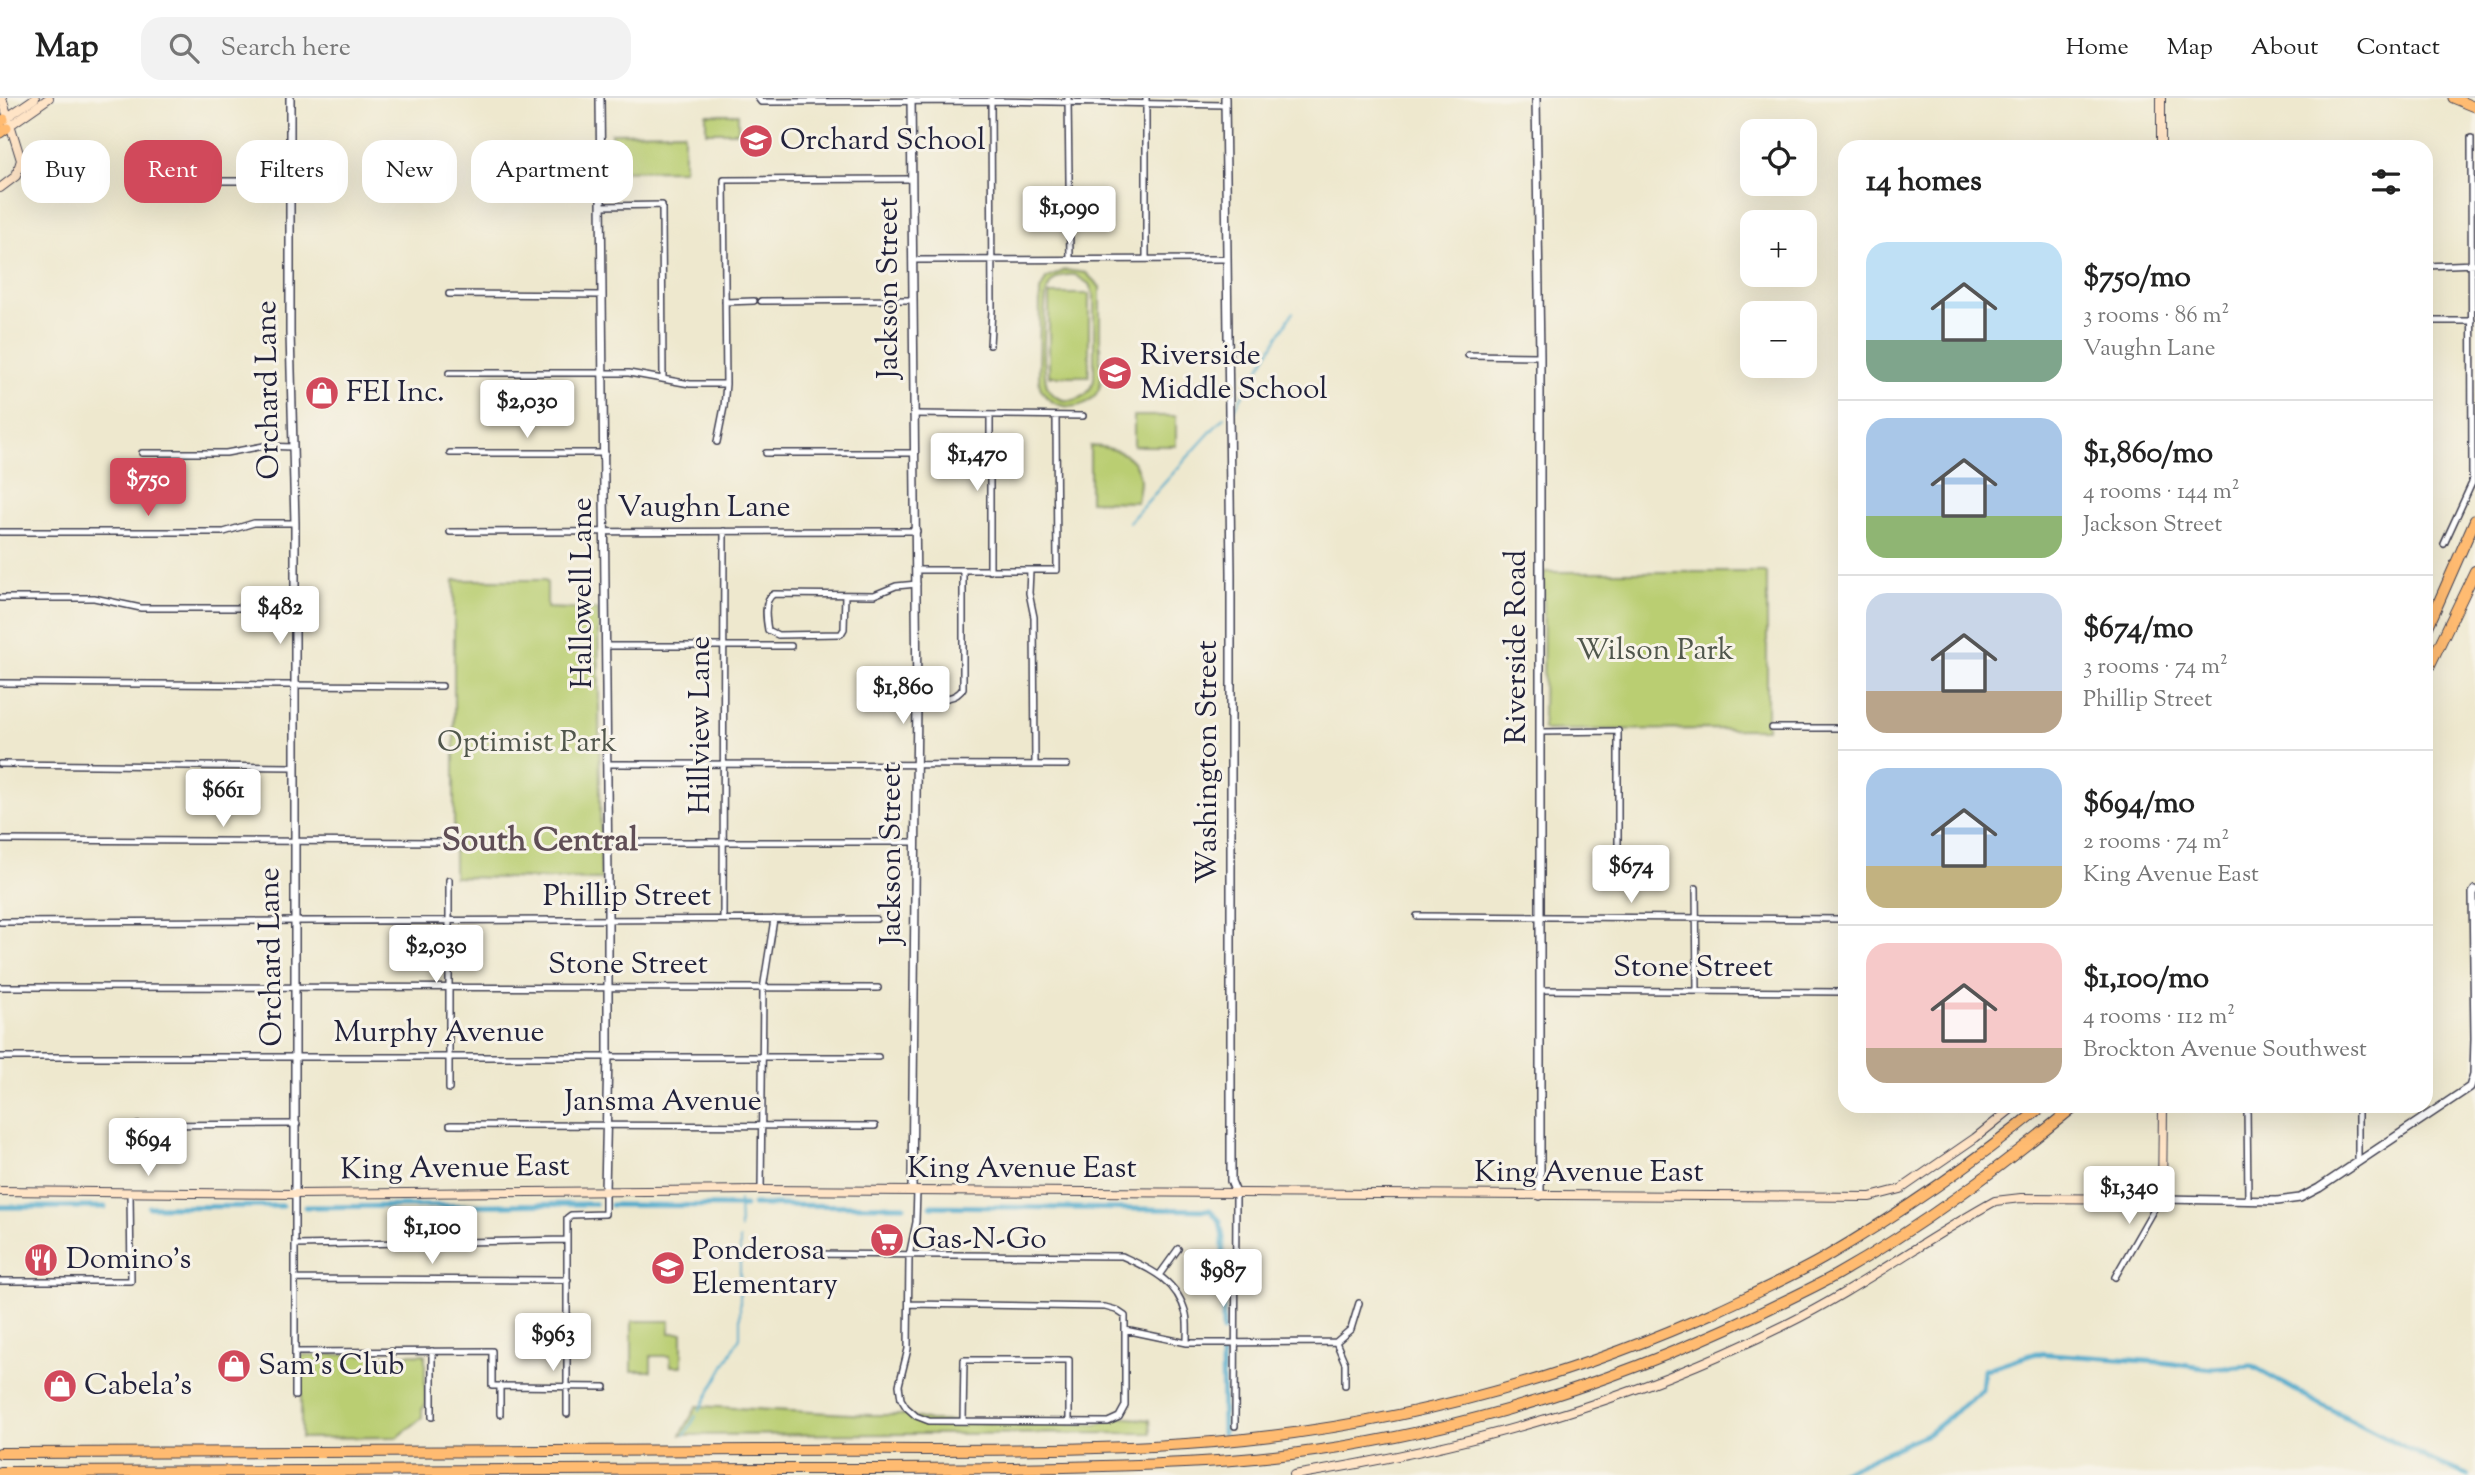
<!DOCTYPE html>
<html lang="en">
<head>
<meta charset="utf-8">
<style>
  :root { --surface:#fff; --page:#f2f2f2; --text:#222; --muted:#767676; --line:#e0e0e0; --accent:#d1495b }
  body { margin:0; font-family:"Sorts Mill Goudy",serif; background:var(--page); color:var(--text); height:100vh; display:flex; flex-direction:column; font-size:26px; white-space:nowrap }
  * { box-sizing:border-box; margin:0 }
  p { font-size:23px; color:var(--muted) }
  .icon { flex:none; width:38px; height:38px; fill:none; stroke:currentColor; stroke-width:2; stroke-linecap:round; stroke-linejoin:round }
  .map { position:relative; flex:1; overflow:hidden }
  .details { position:absolute; left:1838px; top:42px; width:595px; height:973px; display:flex; flex-direction:column; background:var(--surface); border-radius:21px; box-shadow:0 7px 28px #0002 }
  .details>* { flex:none }
  .top-card { position:absolute; left:21px; top:42px; width:665px; height:63px; display:flex; gap:14px }
  .tools { position:absolute; left:1740px; top:21px; display:grid; gap:14px }
  .tools a { display:grid; place-items:center; width:77px; height:77px; border-radius:14px; background:var(--surface); box-shadow:0 7px 28px #0002; font-size:35px }
  .price { position:absolute; translate:-50% -60px; padding:0 16px; border-radius:7px; background:#fff; color:#222; font-size:23px; line-height:46px; filter:drop-shadow(0 2px 4px #0008) }
  .price::after { content:''; position:absolute; left:50%; top:42px; width:21px; height:16px; margin-left:-10px; background:inherit; clip-path:polygon(0 0,100% 0,50% 100%) }
  .price.selected { background:var(--accent); color:#fff }
  ul { padding:0; list-style:none }
  li { display:flex; align-items:center; gap:21px; height:175px; padding:0 28px }
  li+li { border-top:2px solid var(--line) }
  li span { display:grid; place-items:center; flex:none; width:196px; height:140px; border-radius:21px; color:#555 }
  li>.icon { margin-inline-start:auto }
  span .icon { width:84px; height:84px; fill:#fffc; stroke-width:1 }
  li b { font-size:30px }
  h2 { display:flex; justify-content:space-between; align-items:center; height:84px; padding:0 28px; font-size:30px }
  .pill { padding:0 24px; border-radius:21px; background:var(--surface); box-shadow:0 7px 28px #0002; font-size:24px; line-height:63px }
  .pill.selected { background:var(--accent); color:#fff }
  header { display:flex; align-items:center; gap:42px; box-sizing:border-box; height:98px; padding:0 35px; background:var(--surface); border-bottom:2px solid var(--line) }
  header strong { font-size:33px }
  nav { display:flex; gap:38px; margin-inline-start:auto; font-size:24px }
  .search { width:490px; height:63px; background:var(--page); display:flex; align-items:center; gap:18px; box-sizing:border-box; padding:0 24px; border-radius:21px; color:var(--muted); font-size:26px }
  .map>svg:first-child { display:block }
</style>
</head>
<body>
<header>
<strong>Map</strong>
<div class="search"><svg class="icon" aria-label="search" viewBox="0 0 24 24"><circle cx="10" cy="10" r="6"/><path d="M15 15l6 6"/></svg>Search here</div>
<nav><a>Home</a><a>Map</a><a>About</a><a>Contact</a></nav>
</header>
<div class="map">
<svg width="2475" height="1377" viewBox="0 0 2475 1377">
  <rect width="100%" height="100%" fill="#f7f3e8"/>
  <filter id="ink" filterUnits="userSpaceOnUse"><feTurbulence type="fractalNoise" baseFrequency=".0143" numOctaves="2"/><feDisplacementMap in="SourceGraphic" scale="14" xChannelSelector="R" yChannelSelector="G"/><feConvolveMatrix kernelMatrix="1 2 1 2 8 2 1 2 1" color-interpolation-filters="sRGB"/></filter>
  <filter id="wash" filterUnits="userSpaceOnUse"><feTurbulence type="fractalNoise" baseFrequency=".00686" numOctaves="4" result="noise"/><feDisplacementMap in="SourceGraphic" scale="28" xChannelSelector="R" yChannelSelector="G"/><feGaussianBlur stdDeviation="1.57" result="paint"/><feColorMatrix in="noise" values="0 0 0 0 0 0 0 0 0 0 0 0 0 0 0 0 0 1.4 0 .05"/><feComposite in="paint" operator="in"/></filter>
  <g filter="url(#wash)">
    <rect width="100%" height="100%" fill="#eee8ce"/>
    <path fill="#bace72" stroke="#6e7856" stroke-width="2" fill-rule="evenodd" d="M706 16H738V34H706Z
      M684 34V72L611 73V35Z
      M1065 172 1086 175 1100 189C1100 213 1100 237 1100 261 1100 269 1102 280 1100 288 1090 318 1044 314 1039 284L1040 193 1046 181ZM1075 177 1089 186 1094 198V281C1090 305 1057 311 1047 288 1043 278 1043 200 1048 191 1053 180 1063 176 1075 177Z
      M1049 196H1089V278H1049Z
      M1134 318H1176V348H1134Z
      M1090 348C1113 349 1137 355 1140 382 1140 389 1138 398 1137 404L1090 403Z
      M1544 474H1767V631L1543 632Z
      M454 482H544L547 485V510L598 512 601 782 454 779Z
      M632 1223H670V1235H682V1268H671L670 1258H651V1273H632Z
      M425 1256V1308L422 1311V1320L398 1339 301 1340V1257Z
      M697 1308 870 1317H907L929 1323 1097 1327 1119 1319 1150 1322 1151 1335 681 1337Z"/>
    <g fill="none" stroke-linecap="round" stroke-linejoin="round">
      <path stroke="#4ca8ca" stroke-width="2" d="M1232 315 1293 214
        M1129 424 1224 319
        M739 1102 740 1131
        M699 1313 740 1239V1141
        M685 1337 696 1318"/>
      <path stroke="#4ca8ca" stroke-width="5" d="M611 1107 745 1108
        M753 1107 904 1108
        M931 1108 1210 1112 1220 1123 1223 1140V1233
        M0 1109H105
        M149 1109 283 1108
        M305 1109 595 1106
        M1222 1253 1223 1335
        M1835 1377 1929 1335 1982 1292 1984 1272 2036 1255 2160 1264 2212 1271 2252 1268 2322 1307 2428 1361 2468 1377"/>
    </g>
  </g>
  <g filter="url(#ink)">
    <g fill="none" stroke-linecap="round" stroke-linejoin="round">
      <g stroke="#414051" stroke-width="8">
        <path id="minor" d="M758 0 761 4 991 3 1225 7
          M1068 0 1070 161
          M1146 0V161
          M150 83H290
          M602 108 662 107 663 281
          M912 162 1226 161
          M2426 168 2475 166
          M449 196 602 197
          M761 203 912 202
          M725 204 754 203
          M2426 223H2472
          M990 247 992 212 991 0
          M1468 257 1540 258
          M449 275H629L690 286H726
          M913 316 1083 318
          M990 317V473
          M717 344 724 309 726 286 724 82 911 81
          M142 355H226L264 348 292 349
          M450 355H605
          M766 355H914
          M0 434H224L254 425H295
          M450 434 917 433
          M2444 446 2472 385 2471 40
          M917 472H1057L1056 318
          M1030 473 1029 495 1034 519 1035 667
          M845 497 844 531 841 536 778 537 768 532C766 521 763 501 774 496L874 497 896 488 917 486
          M0 500H94L141 510H238L270 503 294 502
          M606 548H791
          M0 585 442 588
          M917 600C932 600 955 605 963 590V472
          M1772 630H1844
          M1540 634 1618 633V747
          M0 666 293 669
          M607 666 1067 667
          M0 742 445 744
          M608 744H914
          M449 782V991
          M1696 790 1697 893
          M1417 818 1844 821
          M723 821 724 433
          M0 824 876 821
          M0 889 878 890
          M1541 892 1844 894
          M0 959H878
          M2247 1008 2248 1102
          M2358 1008V1062
          M138 1027 297 1026
          M450 1027 875 1028
          M761 1092 763 891 774 821
          M917 1093 916 1124 909 1158 908 1251 899 1287 901 1301 906 1309 916 1318 929 1323 1108 1324 1119 1319 1125 1308V1232
          M295 1147 567 1142
          M801 1156 1122 1158C1150 1171 1177 1182 1186 1216 1188 1225 1187 1236 1187 1245
          M1160 1176 1178 1151
          M2115 1179 2159 1102
          M295 1181 568 1182
          M0 1183H131L130 1094
          M909 1206 1105 1209 1116 1212 1125 1218V1232L1187 1245 1336 1244 1345 1265V1287
          M1336 1244 1351 1231 1359 1205
          M296 1254 492 1253V1288H500V1316
          M500 1288 605 1289
          M295 1298V1096
          M567 1316V1120L571 1117 605 1116V1093
          M432 1319V1253
          M963 1323 964 1262H1069V1324
          M1235 1328 1236 1095"/>
      </g>
      <g stroke="#414051" stroke-width="10">
        <path id="tertiary" d="M290 0V235L295 425V1096
          M600 0 608 784V957L605 1093
          M911 0 917 600 912 1093
          M1225 0 1231 475V1083L1236 1095
          M1536 0 1540 258V1098
          M2162 1101 2277 1103 2300 1100 2319 1090 2470 989 2474 976 2475 940 2473 795 2475 792"/>
      </g>
      <g stroke="#414051" stroke-width="10">
        <path id="secondary" d="M6 20 35 0
          M9 28 49 0
          M2161 49V0
          M0 90 16 78 21 62 2 0
          M0 1093 295 1096 761 1092 1870 1099 1901 1091 1975 1040 2015 1008
          M1294 1377C1469 1349 1626 1306 1785 1227 1858 1191 1924 1142 1995 1103L2021 1100 2162 1101 2163 1008"/>
      </g>
      <g stroke="#414051" stroke-width="11">
        <path id="primary" d="M2453 0 2475 9
          M0 24 4 21
          M0 35 7 30"/>
      </g>
      <g stroke="#414051" stroke-width="12">
        <path id="motorway" d="M2426 533 2475 422
          M2426 575 2475 473
          M0 1355C252 1354 505 1354 757 1352 889 1351 1021 1354 1152 1348 1348 1339 1540 1293 1719 1212 1755 1195 1791 1179 1824 1160 1901 1115 1975 1064 2043 1008
          M0 1374C257 1373 514 1373 771 1371 869 1371 967 1371 1064 1369 1148 1367 1231 1365 1314 1353 1468 1331 1618 1283 1758 1216 1784 1203 1811 1191 1836 1177 1921 1129 1999 1070 2075 1008"/>
      </g>
      <use href="#minor" stroke="#fff" stroke-width="5"/>
      <use href="#tertiary" stroke="#fff" stroke-width="7"/>
      <use href="#secondary" stroke="#ffe4c6" stroke-width="8"/>
      <use href="#primary" stroke="#ffbb71" stroke-width="9"/>
      <use href="#motorway" stroke="#ffbb71" stroke-width="10"/>
    </g>
  </g>
  <defs>
    <g id="school-disc" transform="scale(1.75)"><circle r="9.5" fill="#d1495b" stroke="#f7f3e8"/><path d="M0-5L7-2L0 1L-7-2ZM-4 1L0 2.5L4 1V4Q0 6-4 4Z" fill="#fff"/></g>
    <g id="shop-disc" transform="scale(1.75)"><circle r="9.5" fill="#d1495b" stroke="#f7f3e8"/><path d="M-5-2.5h2.3a2.7 3.5 0 0 1 5.4 0H5L5.5 6h-11ZM-1.5-2.5h3a1.5 2.3 0 0 0-3 0Z" fill="#fff"/></g>
    <g id="supermarket-disc" transform="scale(1.75)"><circle r="9.5" fill="#d1495b" stroke="#f7f3e8"/><path d="M-6-5.5h2.5l.6 2H6L4.5 2H-2.5L-4.4-4H-6ZM-1.5 3.2a1.3 1.3 0 1 0 .1 0ZM3 3.2a1.3 1.3 0 1 0 .1 0Z" fill="#fff"/></g>
    <g id="restaurant-disc" transform="scale(1.75)"><circle r="9.5" fill="#d1495b" stroke="#f7f3e8"/><path d="M-5-6h1v4h1v-4h1v4h1v-4h1v5L-1.5 .5V6h-2V.5L-5-1ZM5-6V6H3V1.5H1.5Q1.5-4 5-6Z" fill="#fff"/></g>
  </defs>
  <g fill-rule="evenodd">
    <use href="#school-disc" x="756" y="43"/>
    <use href="#school-disc" x="1115" y="275"/>
    <use href="#shop-disc" x="322" y="295"/>
    <use href="#supermarket-disc" x="887" y="1142"/>
    <use href="#restaurant-disc" x="41" y="1162"/>
    <use href="#school-disc" x="668" y="1170"/>
    <use href="#shop-disc" x="234" y="1268"/>
    <use href="#shop-disc" x="60" y="1288"/>
  </g>
  <g text-anchor="middle" dominant-baseline="central" stroke-width="6" stroke-linejoin="round" paint-order="stroke">
    <g font-size="30" fill="#22223b" stroke="#f7f3e8" text-anchor="start">
      <text x="780" y="43">Orchard School</text>
      <text x="1140" y="258">Riverside<tspan x="1140" dy="34">Middle School</tspan></text>
      <text x="346" y="295">FEI Inc.</text>
      <text x="912" y="1142">Gas-N-Go</text>
      <text x="692" y="1153">Ponderosa<tspan x="692" dy="34">Elementary</tspan></text>
      <text x="66" y="1162">Domino's</text>
      <text x="258" y="1268">Sam's Club</text>
      <text x="84" y="1288">Cabela's</text>
    </g>
    <g font-size="30" fill="#22223b" stroke="#f7f3e8">
      <text transform="translate(889 190) rotate(-90)">Jackson Street</text>
      <text transform="translate(269 292) rotate(-91)">Orchard Lane</text>
      <text x="704" y="410">Vaughn Lane</text>
      <text transform="translate(583 495) rotate(-90)">Hallowell Lane</text>
      <text transform="translate(1517 549) rotate(-90)">Riverside Road</text>
      <text transform="translate(701 627) rotate(-90)">Hillview Lane</text>
      <text transform="translate(1208 664) rotate(-90)">Washington Street</text>
      <text transform="translate(892 756) rotate(-90)">Jackson Street</text>
      <text x="627" y="799">Phillip Street</text>
      <text transform="translate(272 859) rotate(-91)">Orchard Lane</text>
      <text x="628" y="867">Stone Street</text>
      <text x="1693" y="870">Stone Street</text>
      <text x="439" y="935">Murphy Avenue</text>
      <text x="663" y="1004">Jansma Avenue</text>
      <text transform="translate(455 1071) rotate(-1)">King Avenue East</text>
      <text x="1022" y="1071">King Avenue East</text>
      <text x="1589" y="1075">King Avenue East</text>
    </g>
    <g font-size="30" fill="#50564c" stroke="#f7f3e8">
      <text x="1655" y="553">Wilson Park</text>
      <text x="527" y="645">Optimist Park</text>
    </g>
    <g font-size="32" font-weight="bold" fill="#5f4e56" stroke="#f7f3e8">
      <text x="540" y="744">South Central</text>
    </g>
  </g>
</svg>
<div class="tools">
<a><svg class="icon" aria-label="locate" viewBox="0 0 24 24"><circle cx="12" cy="12" r="6"/><path d="M12 2v4M12 18v4M2 12h4M18 12h4"/></svg></a>
<a>+</a>
<a>−</a>
</div>
<b class="price" style="left:1069px;top:148px">$1,090</b>
<b class="price" style="left:527px;top:342px">$2,030</b>
<b class="price" style="left:977px;top:395px">$1,470</b>
<b class="price selected" style="left:148px;top:420px">$750</b>
<b class="price" style="left:280px;top:548px">$482</b>
<b class="price" style="left:903px;top:628px">$1,860</b>
<b class="price" style="left:223px;top:731px">$661</b>
<b class="price" style="left:1631px;top:807px">$674</b>
<b class="price" style="left:436px;top:887px">$2,030</b>
<b class="price" style="left:148px;top:1080px">$694</b>
<b class="price" style="left:2129px;top:1128px">$1,340</b>
<b class="price" style="left:432px;top:1168px">$1,100</b>
<b class="price" style="left:1223px;top:1211px">$987</b>
<b class="price" style="left:553px;top:1275px">$963</b>
<div class="top-card">
<a class="pill">Buy</a>
<a class="pill selected">Rent</a>
<a class="pill">Filters</a>
<a class="pill">New</a>
<a class="pill">Apartment</a>
</div>
<section class="details">
<h2>14 homes<svg class="icon" aria-label="filters" viewBox="0 0 24 24"><path d="M4 7h16M4 17h16"/><circle cx="9" cy="7" r="2"/><circle cx="15" cy="17" r="2"/></svg></h2>
<ul>
<li><span style="background:linear-gradient(#bfe0f5 70%,#7fa58c 0)"><svg class="icon" aria-label="home" viewBox="0 0 24 24"><path d="M3 11l9-7 9 7M6 9v11h12V9"/></svg></span><div><b>$750/mo</b><p>3 rooms · 86 m²</p><p>Vaughn Lane</p></div></li>
<li><span style="background:linear-gradient(#a9c7e8 70%,#8fb573 0)"><svg class="icon" aria-label="home" viewBox="0 0 24 24"><path d="M3 11l9-7 9 7M6 9v11h12V9"/></svg></span><div><b>$1,860/mo</b><p>4 rooms · 144 m²</p><p>Jackson Street</p></div></li>
<li><span style="background:linear-gradient(#c9d6e8 70%,#b9a48a 0)"><svg class="icon" aria-label="home" viewBox="0 0 24 24"><path d="M3 11l9-7 9 7M6 9v11h12V9"/></svg></span><div><b>$674/mo</b><p>3 rooms · 74 m²</p><p>Phillip Street</p></div></li>
<li><span style="background:linear-gradient(#a9c7e8 70%,#c2b280 0)"><svg class="icon" aria-label="home" viewBox="0 0 24 24"><path d="M3 11l9-7 9 7M6 9v11h12V9"/></svg></span><div><b>$694/mo</b><p>2 rooms · 74 m²</p><p>King Avenue East</p></div></li>
<li><span style="background:linear-gradient(#f6c9c9 75%,#b9a48a 0)"><svg class="icon" aria-label="home" viewBox="0 0 24 24"><path d="M3 11l9-7 9 7M6 9v11h12V9"/></svg></span><div><b>$1,100/mo</b><p>4 rooms · 112 m²</p><p>Brockton Avenue Southwest</p></div></li>
</ul>
</section>
</div>
</body>
</html>
